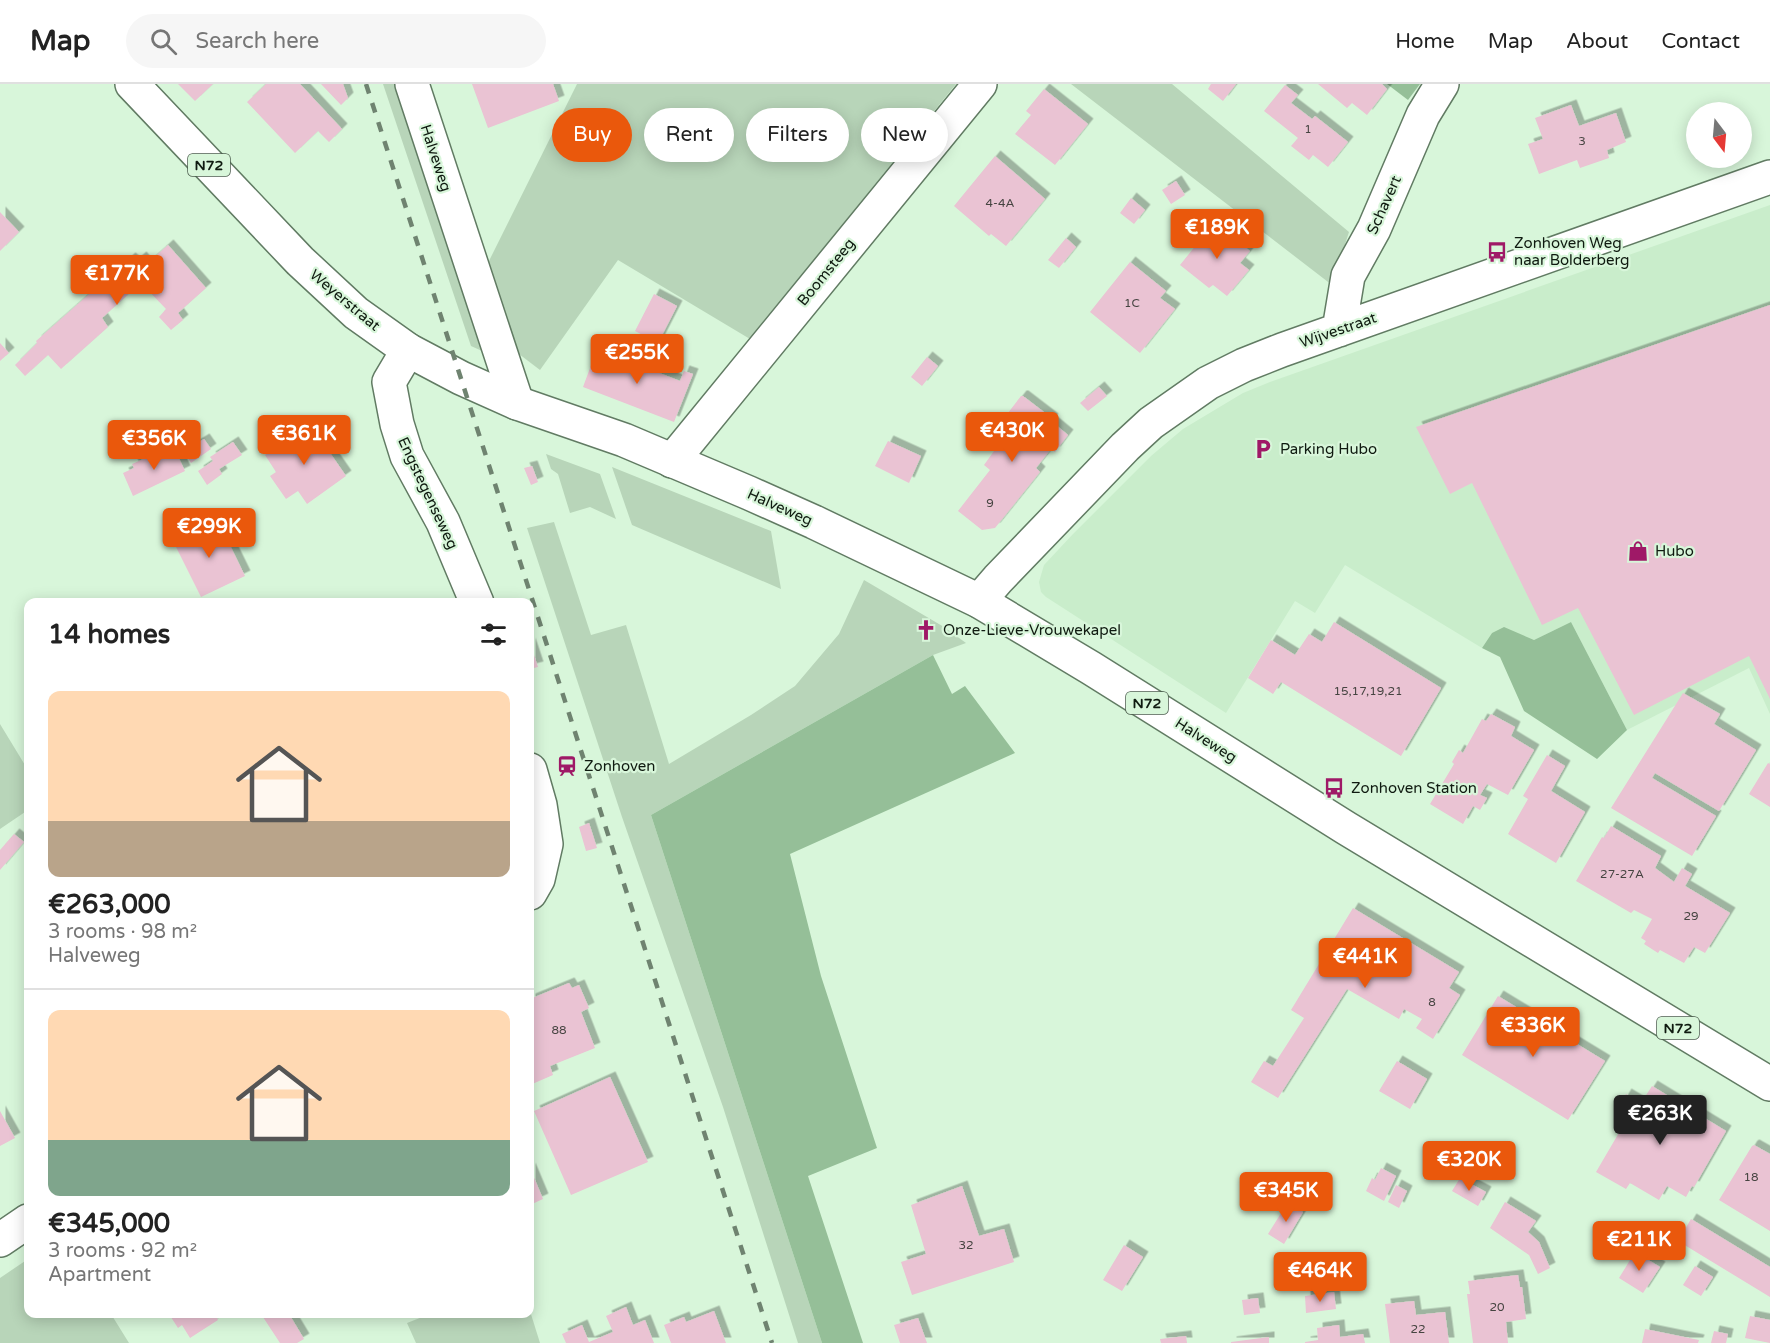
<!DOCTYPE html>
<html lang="en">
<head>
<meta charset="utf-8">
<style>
  :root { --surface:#fff; --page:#f6f6f6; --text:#222; --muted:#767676; --line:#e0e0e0; --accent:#ea580c }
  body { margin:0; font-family:"Varela Round",sans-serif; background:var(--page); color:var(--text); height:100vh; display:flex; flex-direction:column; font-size:22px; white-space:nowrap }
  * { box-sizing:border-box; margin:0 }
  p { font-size:20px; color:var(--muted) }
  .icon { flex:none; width:33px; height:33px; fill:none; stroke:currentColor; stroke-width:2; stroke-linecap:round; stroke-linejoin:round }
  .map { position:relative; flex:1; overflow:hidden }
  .panel { position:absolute; left:24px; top:514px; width:510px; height:720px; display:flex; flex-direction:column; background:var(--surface); border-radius:12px; box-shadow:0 3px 15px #0003 }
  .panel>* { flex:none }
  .banner { position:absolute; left:552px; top:24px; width:570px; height:54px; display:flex; gap:12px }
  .needle { width:39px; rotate:164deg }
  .tools { position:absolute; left:1686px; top:18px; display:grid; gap:12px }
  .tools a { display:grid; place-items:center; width:66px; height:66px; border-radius:50%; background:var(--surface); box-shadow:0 3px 15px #0003; font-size:30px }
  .price { position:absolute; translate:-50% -51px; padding:0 14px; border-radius:6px; background:var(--accent); color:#fff; font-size:20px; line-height:39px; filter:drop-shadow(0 2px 3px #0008) }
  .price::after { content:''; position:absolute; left:50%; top:36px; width:18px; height:14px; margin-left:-9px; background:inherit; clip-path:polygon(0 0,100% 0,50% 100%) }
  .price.active { background:#222; color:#fff }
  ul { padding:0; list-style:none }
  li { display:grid; align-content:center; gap:12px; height:318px; padding:0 24px }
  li+li { border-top:2px solid var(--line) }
  li span { display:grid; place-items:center; height:186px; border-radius:12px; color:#555 }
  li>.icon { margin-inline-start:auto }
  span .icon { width:108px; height:108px; fill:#fffc; stroke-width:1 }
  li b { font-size:26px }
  h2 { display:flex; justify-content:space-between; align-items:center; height:72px; padding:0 24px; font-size:26px }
  .pill { padding:0 21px; border-radius:27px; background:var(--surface); box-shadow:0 3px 15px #0003; font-size:21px; line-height:54px }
  .pill.active { background:var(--accent); color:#fff }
  header { display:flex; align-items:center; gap:36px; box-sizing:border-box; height:84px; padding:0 30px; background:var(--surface); border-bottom:2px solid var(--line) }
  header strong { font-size:28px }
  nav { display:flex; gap:33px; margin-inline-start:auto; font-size:21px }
  .search { width:420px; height:54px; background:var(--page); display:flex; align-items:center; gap:15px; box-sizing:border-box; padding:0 21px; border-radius:33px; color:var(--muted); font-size:22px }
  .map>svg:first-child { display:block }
</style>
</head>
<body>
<header>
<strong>Map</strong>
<div class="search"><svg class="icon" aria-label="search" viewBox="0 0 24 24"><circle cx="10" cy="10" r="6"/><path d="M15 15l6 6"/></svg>Search here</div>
<nav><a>Home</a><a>Map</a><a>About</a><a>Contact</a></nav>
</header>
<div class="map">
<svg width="1770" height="1259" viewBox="0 0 1770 1259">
  <defs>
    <filter id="shadow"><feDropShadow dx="5.5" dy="-5.5" stdDeviation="0" flood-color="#0004"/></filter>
  </defs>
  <rect width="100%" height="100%" fill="#d8f6da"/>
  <path fill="#c9edcb" d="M1770 121V630L1749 584 1627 646 1571 538 1534 556 1492 549 1482 564 1345 481 1315 529 1295 517 1226 629 1046 513 1041 508 1039 498 1044 481 1073 450 1151 372 1183 345 1243 309 1270 298Z"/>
  <path fill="#b8d5b9" d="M383 0H398L491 271 471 262Z
    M577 0H956L750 255 618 176 540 286 519 270 485 185Z
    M1071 0H1172L1349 148 1332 201Z
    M546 370 600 390 616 435 590 423 570 429 558 390 551 385Z
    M612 383 771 447 781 505 632 441Z
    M554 438 591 551 626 541 669 680 751 631 795 602 839 550 864 496 944 543 966 559 933 571 651 731 822 1259H798L723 1023 622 733 527 444Z
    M0 640 28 686V726L0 745Z
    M28 1175V1230H111L129 1259H0V1194Z
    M530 1227 540 1259H416L407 1239 430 1230H530Z"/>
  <path fill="#95bf98" d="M1387 0H1420L1408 16Z
    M1571 538 1627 646 1597 675 1524 627 1500 573 1482 564 1492 549 1504 543 1534 556Z
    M933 571 952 610 965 602 1015 669 790 770 821 892 877 1064 808 1092 863 1259H822L651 731Z"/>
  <path fill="#eac3d3" filter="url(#shadow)" d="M178 0H213L195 17Z
    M266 0H300L342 45 329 58 318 47 295 69 247 18Z
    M321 0H343L348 14 341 21Z
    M472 0H553L559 17 488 44Z
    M1211 0H1236L1223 17 1208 5Z
    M1318 0H1382L1387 5 1367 31 1352 19 1347 24Z
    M1285 1 1298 11 1291 19 1312 35 1315 32 1348 58 1328 83 1313 71 1309 76 1291 62 1298 54 1264 27Z
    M1044 5 1088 40 1055 81 1015 50 1031 31 1026 27Z
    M1571 21 1579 42 1616 29 1626 58 1607 66 1609 74 1580 84 1577 76 1539 90 1528 60 1543 55 1535 34Z
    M995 72 1045 115 1006 162 991 150 989 152 954 122Z
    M1176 97 1185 111 1171 120 1162 106Z
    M1131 114 1145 126 1134 140 1120 129Z
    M0 128 19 148 0 167Z
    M1214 139 1250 167 1240 179 1249 186 1227 212 1213 201 1209 204 1180 181Z
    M1066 154 1076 163 1059 184 1048 176Z
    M168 161 206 204 178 229 183 236 171 246 159 233 166 225 141 199 102 234 108 243 61 285 48 271 25 292 15 281 37 259 36 257 130 174 135 178 141 173 147 180Z
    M1130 178 1166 207 1160 214 1175 225 1140 269 1090 228Z
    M654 210 677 222 658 259 635 247Z
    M1770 221V615L1749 572 1634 631 1578 524 1542 541 1472 399 1450 410 1416 343Z
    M0 259 9 269 0 277Z
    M597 265 680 297 684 287 693 290 674 338 583 303Z
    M927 273 938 282 922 302 911 293Z
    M1099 303 1107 312 1088 327 1080 319Z
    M1021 312H1023L1053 335 1051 337 1068 351 1055 368 1051 365 1036 384 1040 388 995 444 982 446 958 427 990 386 984 381 994 367 984 360Z
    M310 340 346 392 307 420 298 407 286 415 270 392 276 388 265 371Z
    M189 354 194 361 204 355 211 365 191 379 179 360Z
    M888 357 921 372 909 399 875 382Z
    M233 358 242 371 219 385 222 390 207 401 198 387 213 377 210 373Z
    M173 362 185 387 133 412 123 389 134 384 132 380Z
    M532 382 538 398 531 401 524 384Z
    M206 440 209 446 220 441 245 492 201 513 172 455Z
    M1334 538 1441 604 1401 672 1281 598 1273 610 1248 594 1271 556 1295 571 1309 550 1322 558Z
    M530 559 538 583 530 585Z
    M1683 609 1720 630 1714 640 1756 666 1719 727 1655 689 1652 694 1716 732 1692 772 1611 724Z
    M1491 630 1515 643 1511 652 1534 666 1508 711 1487 700 1480 711 1487 714 1480 726 1473 722 1463 740 1430 720 1454 680 1452 678 1459 666 1463 669 1482 635 1486 637Z
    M1547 671 1565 682 1551 707 1585 728 1556 779 1508 750 1528 715 1523 712Z
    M1768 679 1770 680V723L1749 710Z
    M589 739 597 764 586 767 579 743Z
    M1611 742 1661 772 1655 784 1674 798 1682 784 1692 790 1685 802 1730 829 1705 869 1694 863 1684 879 1660 866 1658 869 1644 860 1646 857 1641 854 1652 835 1634 826 1631 829 1576 797 1602 753 1604 754Z
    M14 750 24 758 0 786V766Z
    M1353 824 1459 888 1449 904 1460 911 1433 955 1416 944 1422 935 1404 925 1399 935 1347 905 1278 1014 1251 998 1264 977 1273 982 1304 934 1291 926Z
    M569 899 572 904 579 901 589 924 581 928 595 964 550 982 553 991 530 1001V915Z
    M1498 912 1605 977 1568 1036 1462 971Z
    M1397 977 1427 995 1410 1025 1379 1007Z
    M610 993 648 1078 571 1111 534 1027Z
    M1652 1002 1726 1047 1694 1103 1692 1102 1686 1113 1667 1102 1659 1116 1630 1099 1626 1105 1596 1088 1627 1035 1616 1028 1626 1010 1641 1019Z
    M0 1027 15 1054 0 1062Z
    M1754 1061 1770 1070V1147L1719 1116 1752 1062Z
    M530 1084 543 1115 530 1121Z
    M1381 1084 1396 1092 1384 1117 1366 1107 1372 1094 1375 1096Z
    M1460 1094 1486 1108 1478 1122 1452 1107Z
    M1396 1101 1407 1107 1399 1124 1388 1118Z
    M962 1102 979 1152 1004 1145 1014 1178 912 1211 901 1178 926 1170 911 1121Z
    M1288 1118 1303 1128 1284 1160 1268 1150Z
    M1505 1118 1536 1137 1528 1148 1539 1158 1550 1184 1538 1190 1529 1171 1490 1144Z
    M1691 1135 1770 1183V1213L1678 1157Z
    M1124 1161 1143 1173 1122 1207 1103 1196Z
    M1635 1168 1660 1183 1643 1209 1619 1194Z
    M1695 1182 1713 1193 1701 1212 1683 1201Z
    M1518 1191 1520 1203H1522L1526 1235 1506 1238 1508 1259H1473L1467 1210H1470L1468 1197Z
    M1334 1208 1336 1225 1306 1229 1305 1212Z
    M1258 1214 1260 1229 1244 1231 1242 1216Z
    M1414 1217 1416 1231 1445 1228 1449 1259H1390L1385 1220Z
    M626 1223 633 1241 645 1236 654 1259H566L562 1250 582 1241 589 1258 613 1248 606 1232Z
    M714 1227 726 1259H671L664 1241 684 1233 686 1238Z
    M169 1230H215L218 1236 190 1254 182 1241 178 1244Z
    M261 1230H289L304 1255 297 1259H280Z
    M1750 1232 1770 1236V1259L1745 1254Z
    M918 1234 927 1259H900L894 1241Z
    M1339 1241 1340 1253 1363 1250 1365 1259H1305V1258L1318 1256 1317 1244Z
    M1645 1245 1699 1256 1698 1259H1642Z
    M1714 1247 1728 1250 1726 1259H1711Z
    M1186 1252 1187 1259H1161L1160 1255Z
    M1269 1253V1259H1231V1258Z"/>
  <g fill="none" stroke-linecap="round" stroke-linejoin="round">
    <g stroke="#617b63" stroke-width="36">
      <path id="minor" d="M412 0 517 319
        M1339 246 1348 192 1374 145 1423 31 1442 0
        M408 266 389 298 397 340 407 372 443 438 477 519
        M672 377 980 0
        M979 517 998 495 1125 363 1151 339 1208 299 1244 281 1282 266 1770 93
        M530 686 540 721 546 760 538 795 530 809
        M0 1156 28 1137"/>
    </g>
    <g stroke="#617b63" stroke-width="36">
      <path id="major" d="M132 0 300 177 356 229 408 266 461 294 517 319 624 356 749 409 814 438 979 517 1091 584 1346 744 1770 1000"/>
    </g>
    <use href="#minor" stroke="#fff" stroke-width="33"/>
    <use href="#major" stroke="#fff" stroke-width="33"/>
    <path stroke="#6f8370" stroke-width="4.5" stroke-dasharray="10 10" stroke-linecap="butt" d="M366 0 772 1259"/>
  </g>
  <defs>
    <g id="bus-bare" transform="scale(1.62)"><path d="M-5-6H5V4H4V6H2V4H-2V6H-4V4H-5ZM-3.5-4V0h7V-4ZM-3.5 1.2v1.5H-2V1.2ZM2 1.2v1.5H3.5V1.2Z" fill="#9f1967" stroke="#d8f6da" stroke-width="2.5" paint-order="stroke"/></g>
    <g id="parking-bare" transform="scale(1.62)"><path d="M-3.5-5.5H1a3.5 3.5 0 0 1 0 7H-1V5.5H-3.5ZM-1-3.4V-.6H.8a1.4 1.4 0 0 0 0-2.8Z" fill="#9f1967" stroke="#d8f6da" stroke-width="2.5" paint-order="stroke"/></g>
    <g id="shop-bare" transform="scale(1.62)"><path d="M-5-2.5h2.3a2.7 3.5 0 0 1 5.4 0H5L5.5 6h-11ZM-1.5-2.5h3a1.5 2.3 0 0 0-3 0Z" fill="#9f1967" stroke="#d8f6da" stroke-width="2.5" paint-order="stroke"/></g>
    <g id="church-bare" transform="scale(1.62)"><path d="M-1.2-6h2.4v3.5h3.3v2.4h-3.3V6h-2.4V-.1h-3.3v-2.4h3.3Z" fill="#9f1967" stroke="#d8f6da" stroke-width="2.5" paint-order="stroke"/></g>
    <g id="station-bare" transform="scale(1.62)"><path d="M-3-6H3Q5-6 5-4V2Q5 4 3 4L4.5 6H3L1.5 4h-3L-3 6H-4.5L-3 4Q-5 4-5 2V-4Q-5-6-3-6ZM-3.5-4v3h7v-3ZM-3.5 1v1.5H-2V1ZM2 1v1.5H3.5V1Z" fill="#9f1967" stroke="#d8f6da" stroke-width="2.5" paint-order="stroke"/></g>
  </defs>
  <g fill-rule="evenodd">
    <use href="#bus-bare" x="1497" y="168"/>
    <use href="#parking-bare" x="1263" y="365"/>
    <use href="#shop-bare" x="1638" y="467"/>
    <use href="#church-bare" x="926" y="546"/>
    <use href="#station-bare" x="567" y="682"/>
    <use href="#bus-bare" x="1334" y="704"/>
  </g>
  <g text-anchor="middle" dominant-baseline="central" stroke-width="4.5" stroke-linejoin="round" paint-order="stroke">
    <g font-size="12" fill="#464441">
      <text x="1308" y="45">1</text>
      <text x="1582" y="57">3</text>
      <text x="1000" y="119">4-4A</text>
      <text x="1132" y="219">1C</text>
      <text x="990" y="419">9</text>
      <text x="1368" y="607">15,17,19,21</text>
      <text x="1622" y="790">27-27A</text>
      <text x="1691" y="832">29</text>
      <text x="1432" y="918">8</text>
      <text x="559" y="946">88</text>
      <text x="1751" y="1093">18</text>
      <text x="966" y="1161">32</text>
      <text x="1497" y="1223">20</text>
      <text x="1418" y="1245">22</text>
    </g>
    <g fill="#d8f6da" stroke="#4b5c4d" stroke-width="1.5">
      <rect x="188" y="70" width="42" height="22" rx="4.5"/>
      <rect x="1126" y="608" width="42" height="22" rx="4.5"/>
      <rect x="1657" y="933" width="42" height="22" rx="4.5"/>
    </g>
    <g font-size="14" font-weight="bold" fill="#0f1a10">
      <text x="209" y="81">N72</text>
      <text x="1147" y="619">N72</text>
      <text x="1678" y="944">N72</text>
    </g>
    <g font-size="15" fill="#0f1a10" stroke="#d8f6da">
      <text transform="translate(436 74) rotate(72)">Halveweg</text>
      <text transform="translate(1384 121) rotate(-66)">Schavert</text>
      <text transform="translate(826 188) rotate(-51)">Boomsteeg</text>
      <text transform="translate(345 216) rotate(40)">Weyerstraat</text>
      <text transform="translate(1338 246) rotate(-19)">Wijvestraat</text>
      <text transform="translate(428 409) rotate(65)">Engstegenseweg</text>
      <text transform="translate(780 423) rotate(24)">Halveweg</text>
      <text transform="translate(1206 656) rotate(32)">Halveweg</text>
    </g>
    <g font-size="15" fill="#0f1a10" stroke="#d8f6da" text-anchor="start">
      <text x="1514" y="159">Zonhoven Weg<tspan x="1514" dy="17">naar Bolderberg</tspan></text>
      <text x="1280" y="365">Parking Hubo</text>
      <text x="1655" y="467">Hubo</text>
      <text x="943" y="546">Onze-Lieve-Vrouwekapel</text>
      <text x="584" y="682">Zonhoven</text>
      <text x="1351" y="704">Zonhoven Station</text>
    </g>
  </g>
</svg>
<div class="tools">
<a><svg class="needle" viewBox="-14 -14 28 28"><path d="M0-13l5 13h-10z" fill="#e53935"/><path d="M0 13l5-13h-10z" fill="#767676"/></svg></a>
</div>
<b class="price" style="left:1217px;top:176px">€189K</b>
<b class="price" style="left:117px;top:222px">€177K</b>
<b class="price" style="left:637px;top:301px">€255K</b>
<b class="price" style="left:1012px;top:379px">€430K</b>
<b class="price" style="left:304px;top:382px">€361K</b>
<b class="price" style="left:154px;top:387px">€356K</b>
<b class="price" style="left:209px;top:475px">€299K</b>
<b class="price" style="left:1365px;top:905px">€441K</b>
<b class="price" style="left:1533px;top:974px">€336K</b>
<b class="price active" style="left:1660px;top:1062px">€263K</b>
<b class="price" style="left:1469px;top:1108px">€320K</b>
<b class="price" style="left:1286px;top:1139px">€345K</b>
<b class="price" style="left:1639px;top:1188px">€211K</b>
<b class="price" style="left:1320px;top:1219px">€464K</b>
<div class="banner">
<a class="pill active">Buy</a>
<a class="pill">Rent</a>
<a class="pill">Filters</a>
<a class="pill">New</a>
</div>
<section class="panel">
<h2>14 homes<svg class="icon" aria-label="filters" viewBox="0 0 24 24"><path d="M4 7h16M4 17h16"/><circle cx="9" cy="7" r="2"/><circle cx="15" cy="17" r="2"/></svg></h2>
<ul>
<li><span style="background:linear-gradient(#ffd9b3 70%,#b9a48a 0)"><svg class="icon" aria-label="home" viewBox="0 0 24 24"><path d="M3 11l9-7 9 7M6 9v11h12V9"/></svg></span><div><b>€263,000</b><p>3 rooms · 98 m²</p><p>Halveweg</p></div></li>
<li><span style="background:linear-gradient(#ffd9b3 70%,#7fa58c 0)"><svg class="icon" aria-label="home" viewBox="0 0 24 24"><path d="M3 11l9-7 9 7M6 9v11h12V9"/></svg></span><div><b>€345,000</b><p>3 rooms · 92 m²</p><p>Apartment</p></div></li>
</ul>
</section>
</div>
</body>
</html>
